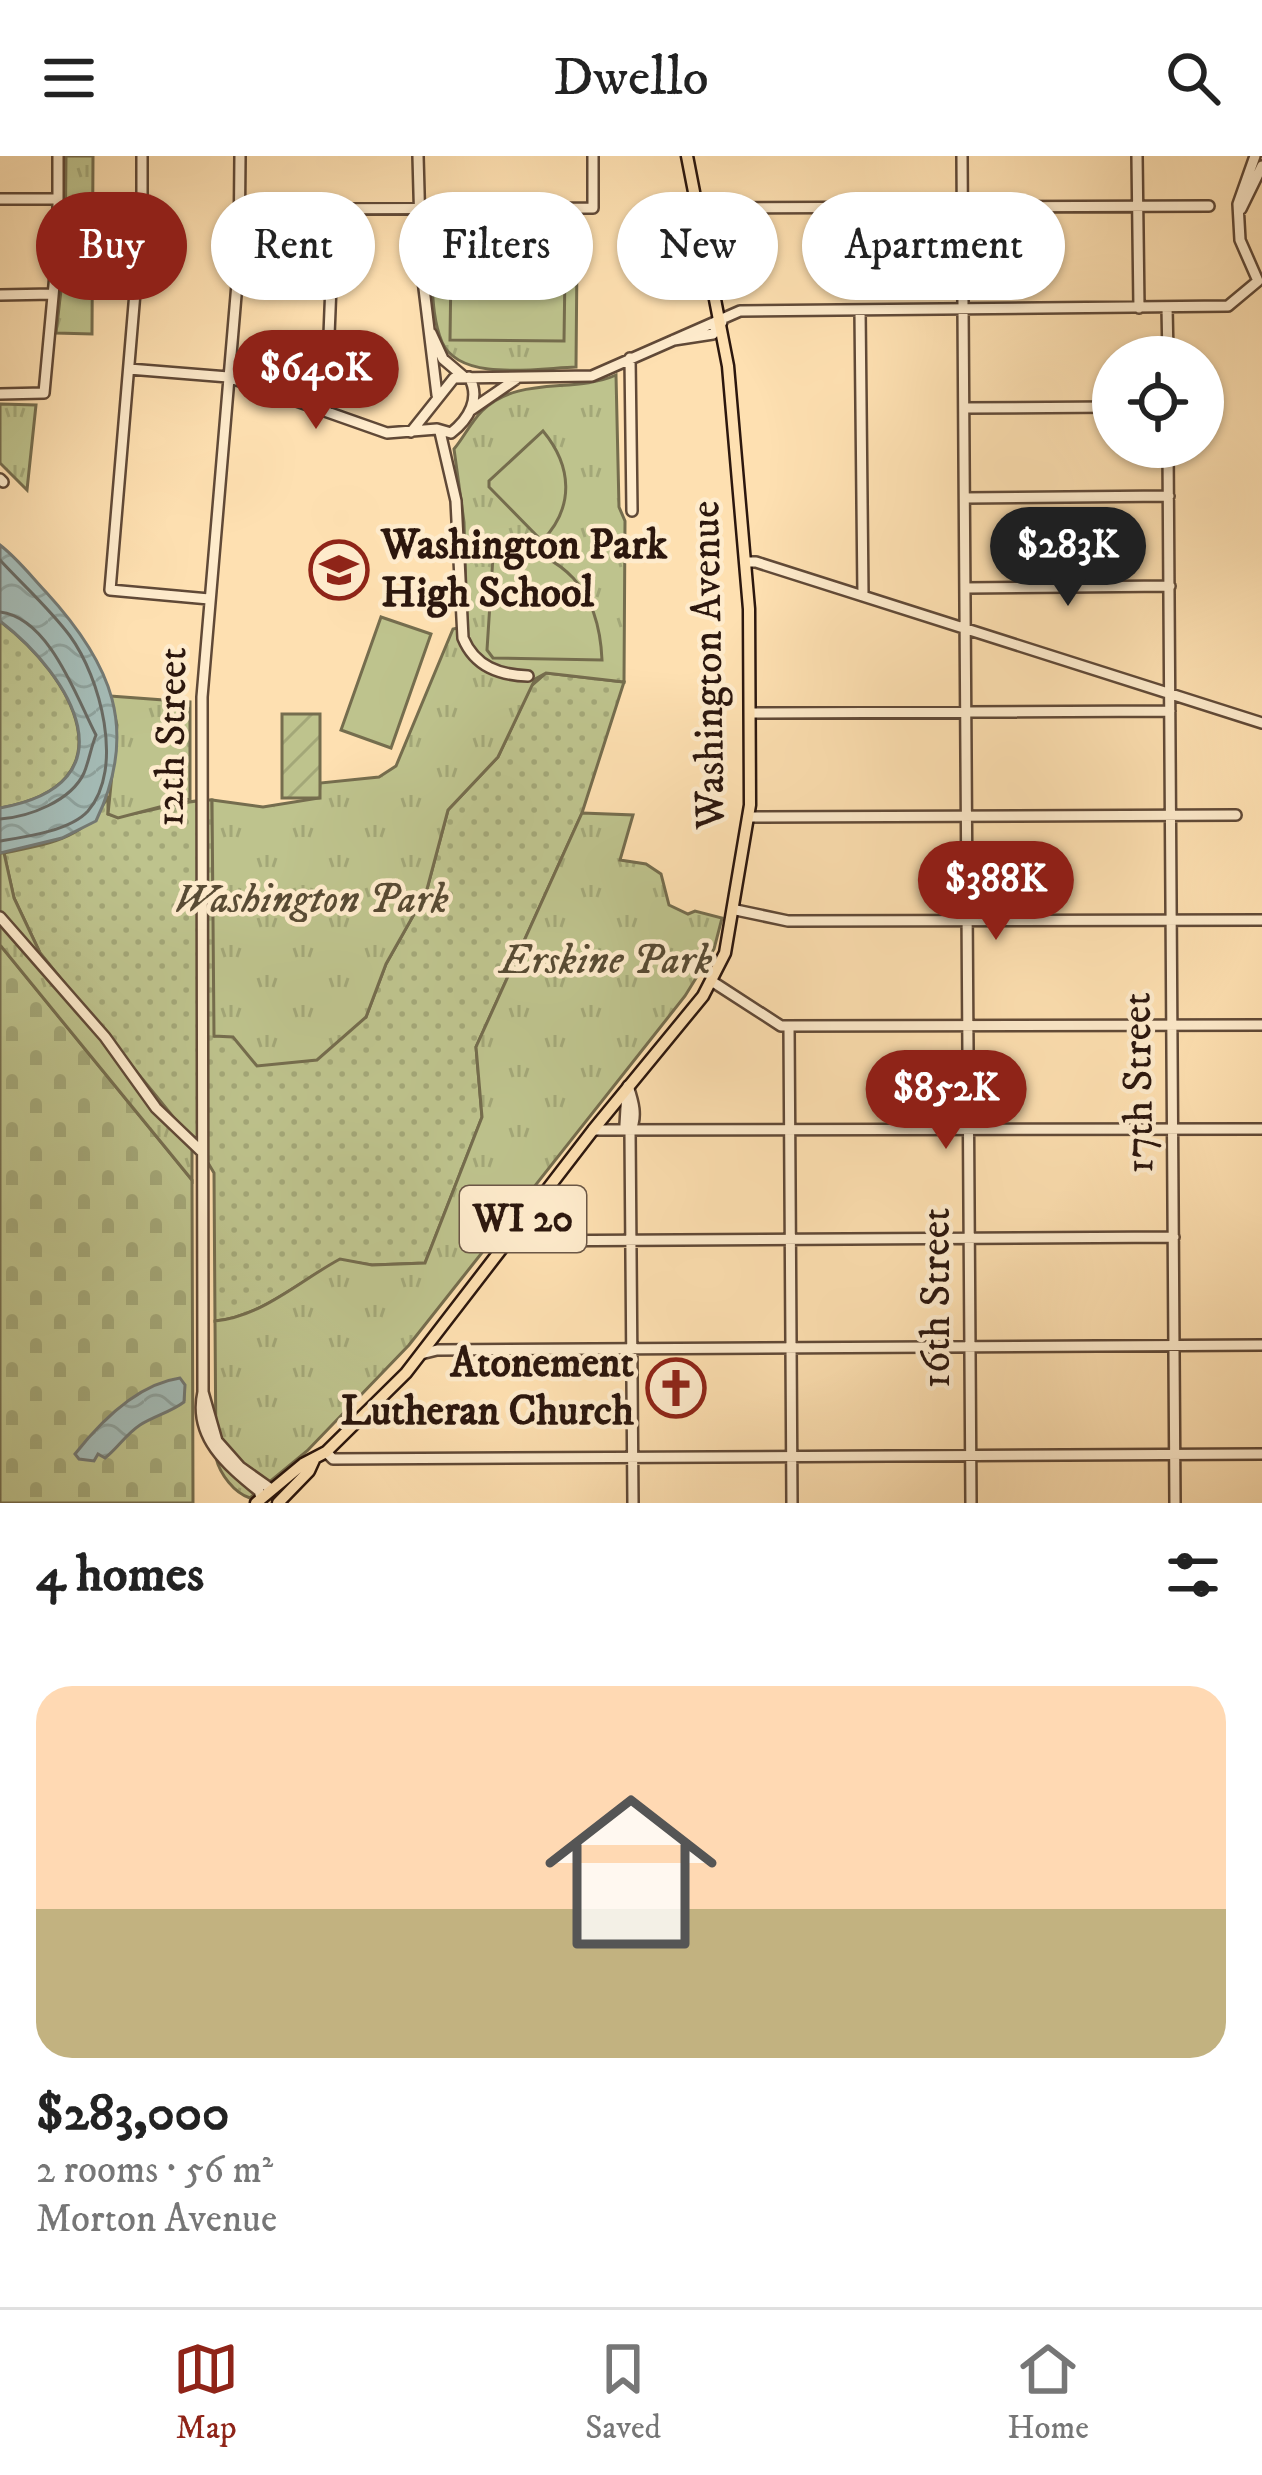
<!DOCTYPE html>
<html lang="en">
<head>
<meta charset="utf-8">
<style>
  :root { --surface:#fff; --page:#f6f6f6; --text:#222; --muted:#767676; --line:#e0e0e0; --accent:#8f2418 }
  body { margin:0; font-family:"IM FELL DW Pica",serif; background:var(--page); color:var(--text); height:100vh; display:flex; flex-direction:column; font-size:45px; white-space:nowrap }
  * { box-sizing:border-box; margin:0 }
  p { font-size:39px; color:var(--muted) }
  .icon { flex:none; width:66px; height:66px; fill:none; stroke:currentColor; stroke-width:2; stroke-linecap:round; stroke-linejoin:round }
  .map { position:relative; height:1347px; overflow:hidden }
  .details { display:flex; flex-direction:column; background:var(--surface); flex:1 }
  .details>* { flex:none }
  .hud { position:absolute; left:36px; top:36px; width:1191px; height:108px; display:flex; gap:24px }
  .tools { position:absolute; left:1092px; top:180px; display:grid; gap:24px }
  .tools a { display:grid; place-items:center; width:132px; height:132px; border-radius:50%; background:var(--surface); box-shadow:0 3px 9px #0004; font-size:60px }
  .price { position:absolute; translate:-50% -102px; padding:0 27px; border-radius:42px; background:var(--accent); color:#fff; font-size:39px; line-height:78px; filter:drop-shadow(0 3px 6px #0008) }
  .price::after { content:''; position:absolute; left:50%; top:72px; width:36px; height:27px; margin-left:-18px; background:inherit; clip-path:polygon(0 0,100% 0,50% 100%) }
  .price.active { background:#222; color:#fff }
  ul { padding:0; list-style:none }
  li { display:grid; align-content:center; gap:24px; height:636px; padding:0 36px }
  li span { display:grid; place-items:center; height:372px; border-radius:36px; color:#555 }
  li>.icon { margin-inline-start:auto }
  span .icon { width:216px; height:216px; fill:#fffc; stroke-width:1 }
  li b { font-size:51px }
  h2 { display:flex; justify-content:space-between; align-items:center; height:144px; padding:0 36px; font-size:51px }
  .pill { padding:0 42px; border-radius:54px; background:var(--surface); box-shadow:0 3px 9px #0004; font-size:42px; line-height:108px }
  .pill.active { background:var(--accent); color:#fff }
  header { display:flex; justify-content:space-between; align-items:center; height:156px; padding:0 36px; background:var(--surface); font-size:54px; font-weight:600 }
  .dock { display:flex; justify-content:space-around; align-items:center; height:168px; border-top:3px solid var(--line); background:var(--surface); font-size:33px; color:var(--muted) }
  .dock a { display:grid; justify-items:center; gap:6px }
  .dock .active { color:var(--accent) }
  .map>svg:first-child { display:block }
</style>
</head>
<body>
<header><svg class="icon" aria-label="menu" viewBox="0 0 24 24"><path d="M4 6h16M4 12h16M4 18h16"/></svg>Dwello<svg class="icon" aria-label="search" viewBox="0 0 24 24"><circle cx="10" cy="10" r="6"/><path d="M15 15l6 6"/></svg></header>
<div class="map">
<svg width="1262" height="1347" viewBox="0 0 1262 1347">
  <defs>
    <pattern id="grass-dots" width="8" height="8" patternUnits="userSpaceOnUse" patternTransform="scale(3)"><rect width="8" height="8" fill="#bec38d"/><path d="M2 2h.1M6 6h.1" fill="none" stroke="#a3a778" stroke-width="1.8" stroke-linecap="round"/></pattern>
    <pattern id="cemetery-stones" width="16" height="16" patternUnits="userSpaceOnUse" patternTransform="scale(3)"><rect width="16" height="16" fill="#bec38d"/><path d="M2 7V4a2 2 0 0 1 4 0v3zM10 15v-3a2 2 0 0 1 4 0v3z" fill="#a3a778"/></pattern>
    <pattern id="park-tufts" width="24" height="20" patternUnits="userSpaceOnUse" patternTransform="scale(3)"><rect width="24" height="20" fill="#bec38d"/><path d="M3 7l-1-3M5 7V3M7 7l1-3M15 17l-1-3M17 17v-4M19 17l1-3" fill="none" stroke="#a3a778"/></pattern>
    <pattern id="garden-furrows" width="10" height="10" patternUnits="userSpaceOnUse" patternTransform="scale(3)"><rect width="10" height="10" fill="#bec38d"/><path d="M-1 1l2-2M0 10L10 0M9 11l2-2" fill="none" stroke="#a3a778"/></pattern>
    <pattern id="water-waves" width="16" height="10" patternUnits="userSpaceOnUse" patternTransform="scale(3)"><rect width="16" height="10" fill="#a4bbb6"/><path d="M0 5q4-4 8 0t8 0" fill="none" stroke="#8da09b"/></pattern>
  </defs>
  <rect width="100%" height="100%" fill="#fee0b1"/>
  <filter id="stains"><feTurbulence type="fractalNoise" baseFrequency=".00167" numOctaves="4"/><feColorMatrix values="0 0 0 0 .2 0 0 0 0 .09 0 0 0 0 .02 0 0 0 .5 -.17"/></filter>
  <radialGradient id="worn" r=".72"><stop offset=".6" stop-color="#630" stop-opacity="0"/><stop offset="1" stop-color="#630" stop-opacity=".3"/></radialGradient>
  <path fill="url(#grass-dots)" stroke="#756d4e" stroke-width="3" d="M0 465C72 520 134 628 0 652Z
    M546 517 624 526 582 657 476 891 482 961 425 1107 372 1109 340 1104C299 1125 263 1160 215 1165L214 1017 201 995 40 797 14 742 4 697C48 688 87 683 108 640V658C126 665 183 642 212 644L215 880 366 861 386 808 426 737 448 654 498 601 531 530Z"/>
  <path fill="url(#cemetery-stones)" stroke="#756d4e" stroke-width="3" d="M0 789 192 1024 193 1347H0Z"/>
  <path fill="url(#park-tufts)" stroke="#756d4e" stroke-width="3" d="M66 0H93L92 178 56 177 65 100Z
    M577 99 576 211C539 212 460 227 442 186 431 161 433 127 430 100Z
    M616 219 619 351 625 365 624 526 546 517 535 523 498 601 448 654 426 737 386 808 366 861 317 904 257 910 233 881 214 880 212 644 263 651 319 642 320 627 379 621 396 610 453 473 467 470 464 366 454 293C464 281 471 266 482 255 518 219 574 238 616 219Z
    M0 248 36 249 27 334 0 307Z
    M110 540 190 546V643L118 662 108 658 117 569Z
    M582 657 633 659 620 704 646 708 661 718 669 749 688 758 695 755 722 762 714 793 685 840 409 1189 307 1295 250 1342C234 1337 220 1318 216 1302L215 1165C263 1160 299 1125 340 1103L372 1109 425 1107 482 961 476 891Z
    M0 697H4L14 742 40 797 192 985V1024L0 789Z"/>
  <path fill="url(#garden-furrows)" stroke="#756d4e" stroke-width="3" d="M282 558H320V642H282Z"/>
  <path fill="#bec38d" stroke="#756d4e" stroke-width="3" d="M451 114 565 115 564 185 450 184Z
    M543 275C572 310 575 351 542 385L489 331V325Z
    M494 385C564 397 599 432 602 504L493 502 487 494Z
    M381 461 431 478 391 592 341 574Z"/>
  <path fill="url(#water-waves)" stroke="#747973" stroke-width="3" d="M0 389C17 402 31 420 46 436 111 507 140 573 96 665L62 682 0 697V652C135 628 72 520 0 465Z
    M180 1222 185 1229 184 1246C171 1256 154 1260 140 1269 125 1279 118 1292 105 1302L98 1298 94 1305 79 1303 75 1298C101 1265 138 1228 180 1222Z"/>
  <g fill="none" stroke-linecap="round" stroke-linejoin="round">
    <path stroke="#686962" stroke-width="3" d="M0 404C23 429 50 453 70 480 100 521 125 612 88 655 70 675 25 681 0 685
      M0 456C50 462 77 543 96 579 91 591 89 605 84 617 71 645 29 661 0 663"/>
    <g stroke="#604937" stroke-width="14">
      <path id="minor" d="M142 0V53L110 434 209 443
        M240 0 239 104 202 541 203 1236C193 1281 227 1309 259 1335L261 1341
        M418 0 421 108 437 239
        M962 0 971 1347
        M1137 0 1139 152
        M1255 0 1238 48 1240 84 1258 125
        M0 43H58
        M698 52 1209 50
        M240 53 593 52V0
        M1241 53 1262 10
        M0 139 53 138
        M1167 151 1168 201
        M860 154 863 440
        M431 177 443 203 463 220
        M674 184 713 178 722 166
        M630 202 632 355
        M129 213 228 221 387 277 437 273 451 277C469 263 481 242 469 221
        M0 238 44 237 58 86V0
        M964 252 1113 251
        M471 254 516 223
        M326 255 334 53
        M411 276 454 222 592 220 740 155 1228 150 1258 125
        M440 276 456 345 463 482C475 511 500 519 528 520
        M1168 291 1175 1347
        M0 323 3 326
        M965 342 1169 340
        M746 406H756L1262 567
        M966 432 1170 430
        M750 557 1170 555
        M748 661 1236 659
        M736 754 788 765 1262 764
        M0 761 105 881 156 952 201 995
        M713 826 781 870 1262 869
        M789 870 792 1347
        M628 930C633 945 638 961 630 975L633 1347
        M627 935 625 969 630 975
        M593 974 1262 973
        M507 1085 1174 1081
        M421 1198 437 1194 1262 1189
        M203 1236 217 1285 240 1311 271 1333
        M326 1296 333 1303 1262 1298"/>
    </g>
    <g stroke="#2c170e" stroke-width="15">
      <path id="major" d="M256 1347 303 1308 326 1296 406 1217 593 974 703 840 725 797 750 649 749 453 728 210 687 0
        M278 1347 309 1315 314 1304"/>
    </g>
    <use href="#minor" stroke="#feebcc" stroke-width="9"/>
    <use href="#major" stroke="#fee0b1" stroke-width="10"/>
  </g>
  <defs>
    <g id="school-ring" transform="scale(3)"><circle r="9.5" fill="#feebcc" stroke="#8f2418" stroke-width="1.5"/><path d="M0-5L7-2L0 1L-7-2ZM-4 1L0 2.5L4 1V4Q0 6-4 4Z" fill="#8f2418"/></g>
    <g id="church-ring" transform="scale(3)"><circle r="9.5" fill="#feebcc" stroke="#8f2418" stroke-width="1.5"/><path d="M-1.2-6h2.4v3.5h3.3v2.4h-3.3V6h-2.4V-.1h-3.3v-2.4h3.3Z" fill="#8f2418"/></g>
  </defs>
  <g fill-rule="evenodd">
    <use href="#school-ring" x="339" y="414"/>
    <use href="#church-ring" x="676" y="1232"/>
  </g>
  <g text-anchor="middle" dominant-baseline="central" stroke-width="9" stroke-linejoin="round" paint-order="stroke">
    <rect fill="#feebcc" stroke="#6b5747" stroke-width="3" x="460" y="1030" width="126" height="66" rx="9"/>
    <g font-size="39" font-weight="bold" fill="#2c170e">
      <text x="523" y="1063">WI 20</text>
    </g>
    <g font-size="42" font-weight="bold" fill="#2c170e" stroke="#feebcc" text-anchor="start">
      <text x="381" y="390">Washington Park<tspan x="381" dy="48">High School</tspan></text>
      <text x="634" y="1208" text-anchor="end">Atonement<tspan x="634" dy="48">Lutheran Church</tspan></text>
    </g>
    <g font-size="42" fill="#2c170e" stroke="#feebcc">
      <text transform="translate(709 509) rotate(-91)">Washington Avenue</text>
      <text transform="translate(172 581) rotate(-89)">12th Street</text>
      <text transform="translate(1139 927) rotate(-91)">17th Street</text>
      <text transform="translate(937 1142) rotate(-90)">16th Street</text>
    </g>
    <g font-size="42" font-style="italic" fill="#584b34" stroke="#feebcc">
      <text x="311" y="744">Washington Park</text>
      <text x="606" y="805">Erskine Park</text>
    </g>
  </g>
  <rect width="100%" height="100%" filter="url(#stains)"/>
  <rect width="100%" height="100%" fill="url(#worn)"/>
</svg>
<div class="tools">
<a><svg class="icon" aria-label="locate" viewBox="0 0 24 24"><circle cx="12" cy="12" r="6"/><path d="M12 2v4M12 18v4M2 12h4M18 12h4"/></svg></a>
</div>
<b class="price" style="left:316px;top:276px">$640K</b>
<b class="price active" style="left:1068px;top:453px">$283K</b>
<b class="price" style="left:996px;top:787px">$388K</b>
<b class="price" style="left:946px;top:996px">$852K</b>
<div class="hud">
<a class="pill active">Buy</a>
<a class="pill">Rent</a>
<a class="pill">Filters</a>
<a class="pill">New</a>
<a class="pill">Apartment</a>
</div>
</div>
<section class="details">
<h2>4 homes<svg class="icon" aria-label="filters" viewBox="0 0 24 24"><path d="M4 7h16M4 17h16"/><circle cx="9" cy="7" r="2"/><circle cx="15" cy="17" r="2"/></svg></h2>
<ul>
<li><span style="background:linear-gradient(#ffd9b3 60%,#c2b280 0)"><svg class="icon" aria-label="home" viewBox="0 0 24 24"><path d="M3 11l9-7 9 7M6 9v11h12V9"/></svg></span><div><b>$283,000</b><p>2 rooms · 56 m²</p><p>Morton Avenue</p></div></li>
</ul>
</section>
<nav class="dock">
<a class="active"><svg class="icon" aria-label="map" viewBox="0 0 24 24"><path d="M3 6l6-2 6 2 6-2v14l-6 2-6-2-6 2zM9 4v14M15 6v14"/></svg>Map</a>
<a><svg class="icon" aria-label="saved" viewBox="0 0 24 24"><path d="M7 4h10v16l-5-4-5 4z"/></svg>Saved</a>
<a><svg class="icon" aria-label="home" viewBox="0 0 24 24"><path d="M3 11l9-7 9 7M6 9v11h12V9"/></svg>Home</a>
</nav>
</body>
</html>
